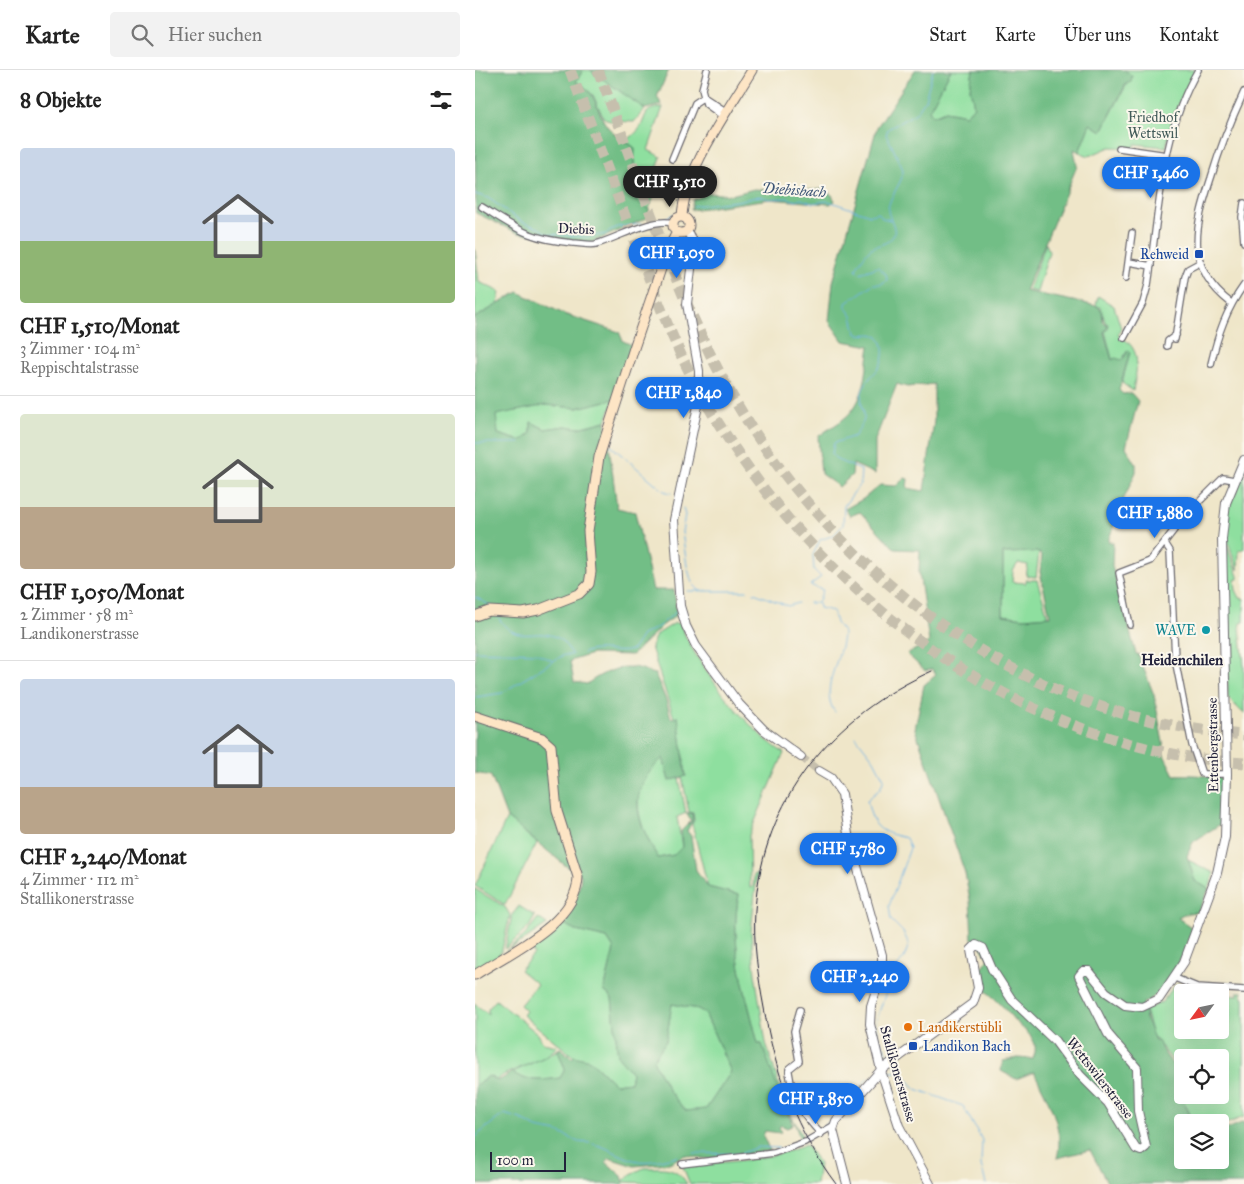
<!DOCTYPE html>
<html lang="de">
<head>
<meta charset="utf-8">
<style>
  :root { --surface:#fff; --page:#f2f2f2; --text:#222; --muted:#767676; --line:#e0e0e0; --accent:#1a73e8 }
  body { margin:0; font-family:"IM FELL Great Primer",serif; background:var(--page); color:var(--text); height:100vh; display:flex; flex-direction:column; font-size:19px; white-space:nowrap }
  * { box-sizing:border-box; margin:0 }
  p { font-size:16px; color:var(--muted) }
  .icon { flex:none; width:28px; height:28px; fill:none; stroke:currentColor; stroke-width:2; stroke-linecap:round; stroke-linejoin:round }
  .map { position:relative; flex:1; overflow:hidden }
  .panel { display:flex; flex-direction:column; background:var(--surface); width:475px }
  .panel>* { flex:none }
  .needle { width:32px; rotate:237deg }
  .controls { position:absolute; left:699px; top:914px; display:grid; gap:10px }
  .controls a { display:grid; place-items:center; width:55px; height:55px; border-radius:5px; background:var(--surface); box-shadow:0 5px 20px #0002; font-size:25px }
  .scale { position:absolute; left:15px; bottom:12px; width:76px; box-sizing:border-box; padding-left:5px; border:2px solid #22223b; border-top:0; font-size:14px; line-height:18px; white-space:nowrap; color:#22223b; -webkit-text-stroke:4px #fbf7ec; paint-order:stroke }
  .price { position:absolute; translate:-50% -42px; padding:0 11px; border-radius:18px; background:var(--accent); color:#fff; font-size:16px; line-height:32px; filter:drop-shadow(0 1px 2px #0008) }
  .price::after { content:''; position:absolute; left:50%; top:30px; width:15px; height:11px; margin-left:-8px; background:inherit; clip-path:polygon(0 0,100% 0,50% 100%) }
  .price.active { background:#222; color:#fff }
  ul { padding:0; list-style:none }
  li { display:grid; align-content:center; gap:10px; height:265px; padding:0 20px }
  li+li { border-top:1px solid var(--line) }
  li span { display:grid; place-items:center; height:155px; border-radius:5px; color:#555 }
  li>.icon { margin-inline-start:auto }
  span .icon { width:90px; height:90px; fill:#fffc; stroke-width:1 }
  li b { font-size:21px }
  h2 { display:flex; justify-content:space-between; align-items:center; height:60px; padding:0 20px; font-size:21px }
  header { display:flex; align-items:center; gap:30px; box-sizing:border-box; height:70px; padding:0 25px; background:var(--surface); border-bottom:1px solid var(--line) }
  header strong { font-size:24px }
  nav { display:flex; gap:28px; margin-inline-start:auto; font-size:18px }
  .search { width:350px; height:45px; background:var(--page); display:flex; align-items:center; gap:12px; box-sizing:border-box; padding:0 18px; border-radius:5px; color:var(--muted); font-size:19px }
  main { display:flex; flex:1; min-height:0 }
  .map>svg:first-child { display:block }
</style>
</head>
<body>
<header>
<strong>Karte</strong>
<div class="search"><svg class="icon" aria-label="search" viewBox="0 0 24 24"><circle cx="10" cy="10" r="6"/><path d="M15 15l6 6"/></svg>Hier suchen</div>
<nav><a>Start</a><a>Karte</a><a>Über uns</a><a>Kontakt</a></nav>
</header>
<main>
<section class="panel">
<h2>8 Objekte<svg class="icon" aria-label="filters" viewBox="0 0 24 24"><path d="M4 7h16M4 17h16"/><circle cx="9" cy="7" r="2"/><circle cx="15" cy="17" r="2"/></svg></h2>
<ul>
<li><span style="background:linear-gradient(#c9d6e8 60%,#8fb573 0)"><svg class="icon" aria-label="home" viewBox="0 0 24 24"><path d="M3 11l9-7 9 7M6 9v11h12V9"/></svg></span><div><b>CHF 1,510/Monat</b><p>3 Zimmer · 104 m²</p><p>Reppischtalstrasse</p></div></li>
<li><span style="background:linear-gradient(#dfe7d0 60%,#b9a48a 0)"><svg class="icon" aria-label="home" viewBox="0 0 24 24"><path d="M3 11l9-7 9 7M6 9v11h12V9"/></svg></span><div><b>CHF 1,050/Monat</b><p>2 Zimmer · 58 m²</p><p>Landikonerstrasse</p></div></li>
<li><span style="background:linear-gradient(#c9d6e8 70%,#b9a48a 0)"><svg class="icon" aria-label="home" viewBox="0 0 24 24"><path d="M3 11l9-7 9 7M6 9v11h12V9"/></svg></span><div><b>CHF 2,240/Monat</b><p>4 Zimmer · 112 m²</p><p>Stallikonerstrasse</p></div></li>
</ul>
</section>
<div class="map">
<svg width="769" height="1114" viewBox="0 0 769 1114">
  <rect width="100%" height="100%" fill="#fbf7ec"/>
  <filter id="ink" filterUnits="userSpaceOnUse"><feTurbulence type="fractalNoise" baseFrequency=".02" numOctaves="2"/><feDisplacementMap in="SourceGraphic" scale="10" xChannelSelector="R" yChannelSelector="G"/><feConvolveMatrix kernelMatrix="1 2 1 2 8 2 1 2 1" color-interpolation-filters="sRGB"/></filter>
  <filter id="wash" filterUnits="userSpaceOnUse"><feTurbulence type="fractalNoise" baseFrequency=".0096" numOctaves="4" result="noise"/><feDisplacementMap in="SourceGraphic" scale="20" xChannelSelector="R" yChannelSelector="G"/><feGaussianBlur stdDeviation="1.12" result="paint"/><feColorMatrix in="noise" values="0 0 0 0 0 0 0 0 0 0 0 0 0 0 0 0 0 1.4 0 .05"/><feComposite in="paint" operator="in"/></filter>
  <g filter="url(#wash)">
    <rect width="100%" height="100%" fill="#efe6c9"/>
    <path fill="#8edf9f" stroke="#58806d" d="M108 0H115L170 39 159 52 135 51 128 47 118 25 101 12Z
      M476 0H498L495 18 499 36 491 45 470 41 458 46 454 40Z
      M650 0H720L699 44 691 77 660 74 659 78 635 77 614 86 604 82 615 54 627 61 656 6Z
      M188 37 173 80 186 87 180 106 185 109 174 139 157 128 160 78 151 71C156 67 163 62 166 56 173 41 169 40 188 37Z
      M571 173 574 182 562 222 553 220Z
      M0 179 4 212 25 222 23 234 0 248Z
      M623 226 639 236 646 258 643 265C668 279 662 296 658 321L647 313 655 282 652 281 647 290 637 289 630 261 633 259V254L630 252 626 238 621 235Z
      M139 329 131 351 104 358 90 356 70 359 56 352V363L46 371 23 364 20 345 71 335 102 338Z
      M769 403V479L764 480 763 500C751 468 745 455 759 422L761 423Z
      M751 474 763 506V509L760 510 761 520 765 528 769 529V552L766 553 765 558 769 596V644L753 628Z
      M562 482 564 483 561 507 551 506 553 495 543 493 538 501 537 512 551 513V510H562L573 546 549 548 528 545V483Z
      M200 553 205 554C222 596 270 658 309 683L274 765 275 818 278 817 279 804H282L276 862 280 904 291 973 309 1031 329 1070 326 1072 320 1054 308 1034 287 974H283C272 926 253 874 264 825L233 817 217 754 219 750 218 743 214 742 207 707 211 706 203 647 199 648 176 577 181 565Z
      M188 688 194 711 204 708 211 743 202 747 207 777 199 785 183 788C171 766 157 742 166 714 169 704 181 695 188 688Z
      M32 748 62 773 30 835 0 816Z
      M713 790 739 803 734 819 720 811Z
      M0 819 30 837 35 845 27 880 23 888 0 902Z
      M44 836 60 846 54 857 30 879 37 845Z
      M63 848 72 854 28 884 50 865Z
      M83 850 101 861 132 868 139 879 129 921 137 928 143 986 157 1003 155 1012 140 1014 115 990 99 987 48 945 51 941 45 935 62 914 45 900 59 884 56 878 58 872Z
      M701 914H705L719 922H708V960H745V925L763 926V922H767V928H769V1047L745 1056V1052H719L707 1028 714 1025H745V988H708L707 1014 698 991 677 965 670 940 687 932Z
      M21 930 63 964 68 973 82 976C72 991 39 998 23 1008V1011L14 1006 0 1016V934L13 944V939Z
      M197 934 223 939 230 943 256 1002 231 1039 211 1041 194 1021 178 990 191 971Z
      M85 978 83 981 90 999 85 1008C70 1010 49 1013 38 1002L76 984Z
      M331 1075 344 1094 341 1114H215L208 1097 211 1094C251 1093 294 1090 331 1075Z
      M169 1098C189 1098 201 1095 212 1114L147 1112 156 1104Z"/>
    <path fill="#72be86" stroke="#4a7060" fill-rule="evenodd" d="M0 0H108L101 12C124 23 119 38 132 56 139 65 152 72 160 78L157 128 174 139V147L116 173 43 163 1 143Z
      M115 0H194L182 27 187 35 170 39Z
      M440 0H476L454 40 458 46 470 41 491 45 499 36 495 18 498 0H650L657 6 656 12 651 14 627 61 615 54 604 82 599 79 602 96 550 221 622 236 627 241 628 252 634 256 629 262 637 290 640 288 647 290 653 281 655 282 644 320 648 324 656 323 663 331 651 377 661 394V402L645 437 649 440 646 450H641L633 471 638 473 637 496 661 584H663L679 625 689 678 686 679 699 705C715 704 728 706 745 707L748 713 747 753 718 772 712 786 720 811 734 819 723 842 713 843 703 848 716 857 717 863C705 890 696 921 668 933L671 949 680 971H683C686 975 685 977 688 981 699 997 707 1004 708 1025H714L707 1029 719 1052H708V1090H745V1062L769 1052V1114H633L615 1080 582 1088C590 1058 572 1028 559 1002L541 1009 526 1001 528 991 543 988 558 989C567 967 547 961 536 946 526 934 520 928 507 918L505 902 513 889 504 873 497 869 495 830 490 803 440 659 449 615 461 605 457 599 450 601 432 584 454 572 444 502 445 480 420 479 385 442 375 446 370 439 388 429 405 415 421 416 430 408 433 409 432 418 449 421 459 351V314L432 317 422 314 400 370V404L378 394 377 405 364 417 346 404 343 367C352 359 364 354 372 346 391 328 391 301 395 276L368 271 354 251 358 212 402 57ZM562 482 567 485 565 502 575 546 549 548 528 545V483Z
      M279 119 313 121 348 119 357 125 360 131 355 134 295 129 216 140 218 130 233 123 256 125Z
      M43 222 89 244 144 262 148 271 157 275 139 329 102 338 71 335 21 345 23 364 46 371 56 363V352L70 359 91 356 104 358 131 351 142 438 160 442 178 520H199L202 545 188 555 157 585 117 584 95 591 99 612 112 614C125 604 146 594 163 598 170 599 172 603 180 604L191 630 196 648 203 647 211 706 194 711 188 688C150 723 161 748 183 788L199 785 207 777 206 761 216 751 211 743H217L218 750 212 761 216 766 221 800 233 817 264 825C253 874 272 926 283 974H287L308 1034 318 1055 312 1058 306 1055 304 1058 307 1061 305 1063 290 1061 288 1066 295 1081 232 1089 210 1085 194 1093 159 1096 134 1088 131 1092 147 1106 149 1114H0V1016L14 1006 23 1011 38 1002C49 1013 70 1010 85 1008L90 999 83 981 85 978 97 988 99 986 115 990 140 1014 155 1012 157 1003 143 986 137 928 129 921 139 879 132 868 101 861 83 850C96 835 105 825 106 805L91 796 32 748 16 706 0 703V248ZM197 934 223 939 230 943 256 1002 231 1039 211 1041 194 1021 178 990 191 971Z"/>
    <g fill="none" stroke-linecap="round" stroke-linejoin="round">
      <path stroke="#70b3e5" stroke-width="1" d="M0 124 13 128 47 152 64 158 73 164 112 167 131 164 142 157 167 154
        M218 136 262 131 285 126 294 129 312 128 321 131 326 129 337 133 353 131 395 145 404 143 407 148 416 150
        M183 151 199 144
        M0 373H45
        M135 375 189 421 196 423
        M208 438 210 445 207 462 212 496 217 513 225 521H272
        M212 521H225
        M279 523 313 536 323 533
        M0 527 18 537
        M334 533H343
        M23 547C42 577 58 557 81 567 88 570 93 578 97 584
        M0 581 61 583 78 591 89 585H97
        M108 583C126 575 139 585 157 580L167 565 183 557 201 542
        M1 627 27 623 78 591
        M360 642C343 620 368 588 368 562L361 553 358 541 344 538 343 533 348 520 335 515 346 507 339 500 338 485 345 470 359 465 368 455 369 436 385 414 386 400 362 390 357 384 359 373 380 366C382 362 388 354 389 349 390 340 384 331 387 322 393 302 410 303 408 278 408 274 406 270 403 267 397 261 388 267 381 263L377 246 371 238V233L398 214H406L412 210 411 204 403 197 385 203 381 201C381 196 391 183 395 179 402 174 413 175 418 166 423 158 413 147 413 140 414 125 429 112 428 100 427 97 414 69 411 65L413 59 441 43 450 30 458 0
        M381 667 399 690 409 709 405 719 392 730C398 757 403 762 431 768L435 778 414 836 416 850 428 862 434 874 429 888 418 902 400 954 403 967 416 989
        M419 995 441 1019 488 1036 507 1070 506 1095 511 1114
        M415 1002H422
        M383 1020 393 1008
        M346 1059 363 1043
        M0 1068C2 1064 24 1048 29 1044L46 1049 61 1058 83 1062 103 1072 115 1073
        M118 1074C133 1077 144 1086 159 1090 172 1094 189 1089 202 1086
        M219 1083 265 1084 282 1077 304 1078"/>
    </g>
  </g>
  <g filter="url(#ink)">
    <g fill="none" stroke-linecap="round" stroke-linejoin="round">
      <path stroke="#c6bfad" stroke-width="8" stroke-dasharray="8 4" stroke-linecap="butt" d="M326 687 344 701"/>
      <path stroke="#c6bfad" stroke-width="11" stroke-dasharray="11 5.5" stroke-linecap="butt" d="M95 0C117 58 139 117 161 175 176 212 189 249 206 285 309 499 526 678 769 693
        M123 0C164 108 199 221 255 322 331 457 459 573 604 629 657 649 713 660 769 665"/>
      <g stroke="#6a676d" stroke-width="8">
        <path id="minor" d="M232 0 227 19 231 34 249 47
          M229 27 252 42
          M644 78 692 85
          M197 89 220 33 229 27
          M769 133 767 147 769 172
          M7 137C44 160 54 169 98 173 105 173 115 176 121 174 141 169 177 147 198 153
          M654 192 676 196
          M651 208 657 163
          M756 233C709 197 720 157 736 108 745 78 756 50 769 22
          M649 268 668 233 673 215C684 144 686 62 723 0
          M700 269 710 207 713 199 726 192
          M692 276 693 271 701 265
          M736 294C743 264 751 240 769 215
          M690 473 695 481 700 589 717 675 727 704H752
          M655 555 644 503 675 491 709 447 748 408 759 410
          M700 908 722 917 769 920
          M325 940 319 961 324 991 314 999V1002C318 1029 326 1043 346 1064
          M334 1070 358 1056
          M207 1094 299 1083 330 1072"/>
      </g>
      <g stroke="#6a676d" stroke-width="10">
        <path id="tertiary" d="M212 161 219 173 212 234 224 301V331L199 450 205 536 211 556 221 576 264 634 289 660 326 687
          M344 701 356 708 367 724 373 764 407 885V902L396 936 395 954 407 1004 424 1056 455 1114
          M372 1114 358 1060 361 1051 406 1000 498 933 503 918 496 880 501 875 508 878 517 899 537 930 580 971 605 1005 633 1033 661 1079 666 1081 671 1077 663 1041 662 998 633 964 604 906 608 901H614L631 922 650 935 667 937 684 929 709 892 742 803 750 767 752 704 747 469 751 433 769 390"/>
      </g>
      <g stroke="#6a676d" stroke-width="11">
        <path id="secondary" d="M198 155a8 8 0 1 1 16 0a8 8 0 1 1-16 0Z
          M207 147C209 100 253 41 277 0
          M0 546 14 541 48 543 63 540 104 524 114 514 116 502 113 461 124 387 160 275 192 181 202 162
          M0 646 67 668 76 676 82 741 103 807C102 853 33 883 0 905"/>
      </g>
      <use href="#minor" stroke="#fff" stroke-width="5.5"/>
      <use href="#tertiary" stroke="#fff" stroke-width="8"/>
      <use href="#secondary" stroke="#fde5c5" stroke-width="9"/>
      <path stroke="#22223b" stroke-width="1" d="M361 1114C321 1061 300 1003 289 938 283 906 278 873 280 840 288 728 357 646 457 601"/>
    </g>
  </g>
  <g fill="#1a4fb4" stroke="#fbf7ec" stroke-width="2">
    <rect x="719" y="179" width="10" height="10" rx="2.5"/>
    <rect x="433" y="971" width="10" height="10" rx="2.5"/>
  </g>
  <circle fill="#0f9aa8" stroke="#fbf7ec" stroke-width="2" cx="731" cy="560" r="5"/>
  <circle fill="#e8710a" stroke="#fbf7ec" stroke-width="2" cx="433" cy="957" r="5"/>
  <g text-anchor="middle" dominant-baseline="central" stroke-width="4" stroke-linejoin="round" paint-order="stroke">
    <g font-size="14" fill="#425b59" stroke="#fbf7ec">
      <text x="678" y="47">Friedhof<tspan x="678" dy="16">Wettswil</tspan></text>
    </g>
    <g font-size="14" fill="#22223b" stroke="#fbf7ec">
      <text transform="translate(101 159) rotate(2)">Diebis</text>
      <text transform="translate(738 675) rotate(-91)">Ettenbergstrasse</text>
      <text transform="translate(423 1004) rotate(74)">Stallikonerstrasse</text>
      <text transform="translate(625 1008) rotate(52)">Wettswilerstrasse</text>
    </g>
    <g font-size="14" fill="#164399" stroke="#fbf7ec" text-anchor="end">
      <text x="714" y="184">Rehweid</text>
      <text x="448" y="976" text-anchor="start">Landikon Bach</text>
    </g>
    <g font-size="14" fill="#0d838f" stroke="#fbf7ec" text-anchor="end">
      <text x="721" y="560">WAVE</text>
    </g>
    <g font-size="14" fill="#c56008" stroke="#fbf7ec" text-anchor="start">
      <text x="443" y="957">Landikerstübli</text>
    </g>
    <g font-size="15" font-style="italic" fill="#3d5576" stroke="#fbf7ec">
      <text transform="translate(319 120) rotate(4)">Diebisbach</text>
    </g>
    <g font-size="15" font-weight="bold" fill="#22223b" stroke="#fbf7ec">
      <text x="707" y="590">Heidenchilen</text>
    </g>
  </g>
</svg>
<div class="controls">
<a><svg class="needle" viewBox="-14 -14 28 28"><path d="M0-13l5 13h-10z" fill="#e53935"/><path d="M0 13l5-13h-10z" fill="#767676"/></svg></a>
<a><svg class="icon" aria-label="locate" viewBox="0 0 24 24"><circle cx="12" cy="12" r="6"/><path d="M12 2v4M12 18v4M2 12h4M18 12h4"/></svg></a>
<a><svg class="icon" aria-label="layers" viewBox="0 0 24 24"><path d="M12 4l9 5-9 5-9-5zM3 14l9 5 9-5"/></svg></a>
</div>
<div class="scale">100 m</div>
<b class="price" style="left:676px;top:129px">CHF 1,460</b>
<b class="price active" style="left:195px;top:138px">CHF 1,510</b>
<b class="price" style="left:202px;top:209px">CHF 1,050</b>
<b class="price" style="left:209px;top:349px">CHF 1,840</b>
<b class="price" style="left:680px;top:469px">CHF 1,880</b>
<b class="price" style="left:373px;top:805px">CHF 1,780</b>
<b class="price" style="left:385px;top:933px">CHF 2,240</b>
<b class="price" style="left:341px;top:1055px">CHF 1,850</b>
</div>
</main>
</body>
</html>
